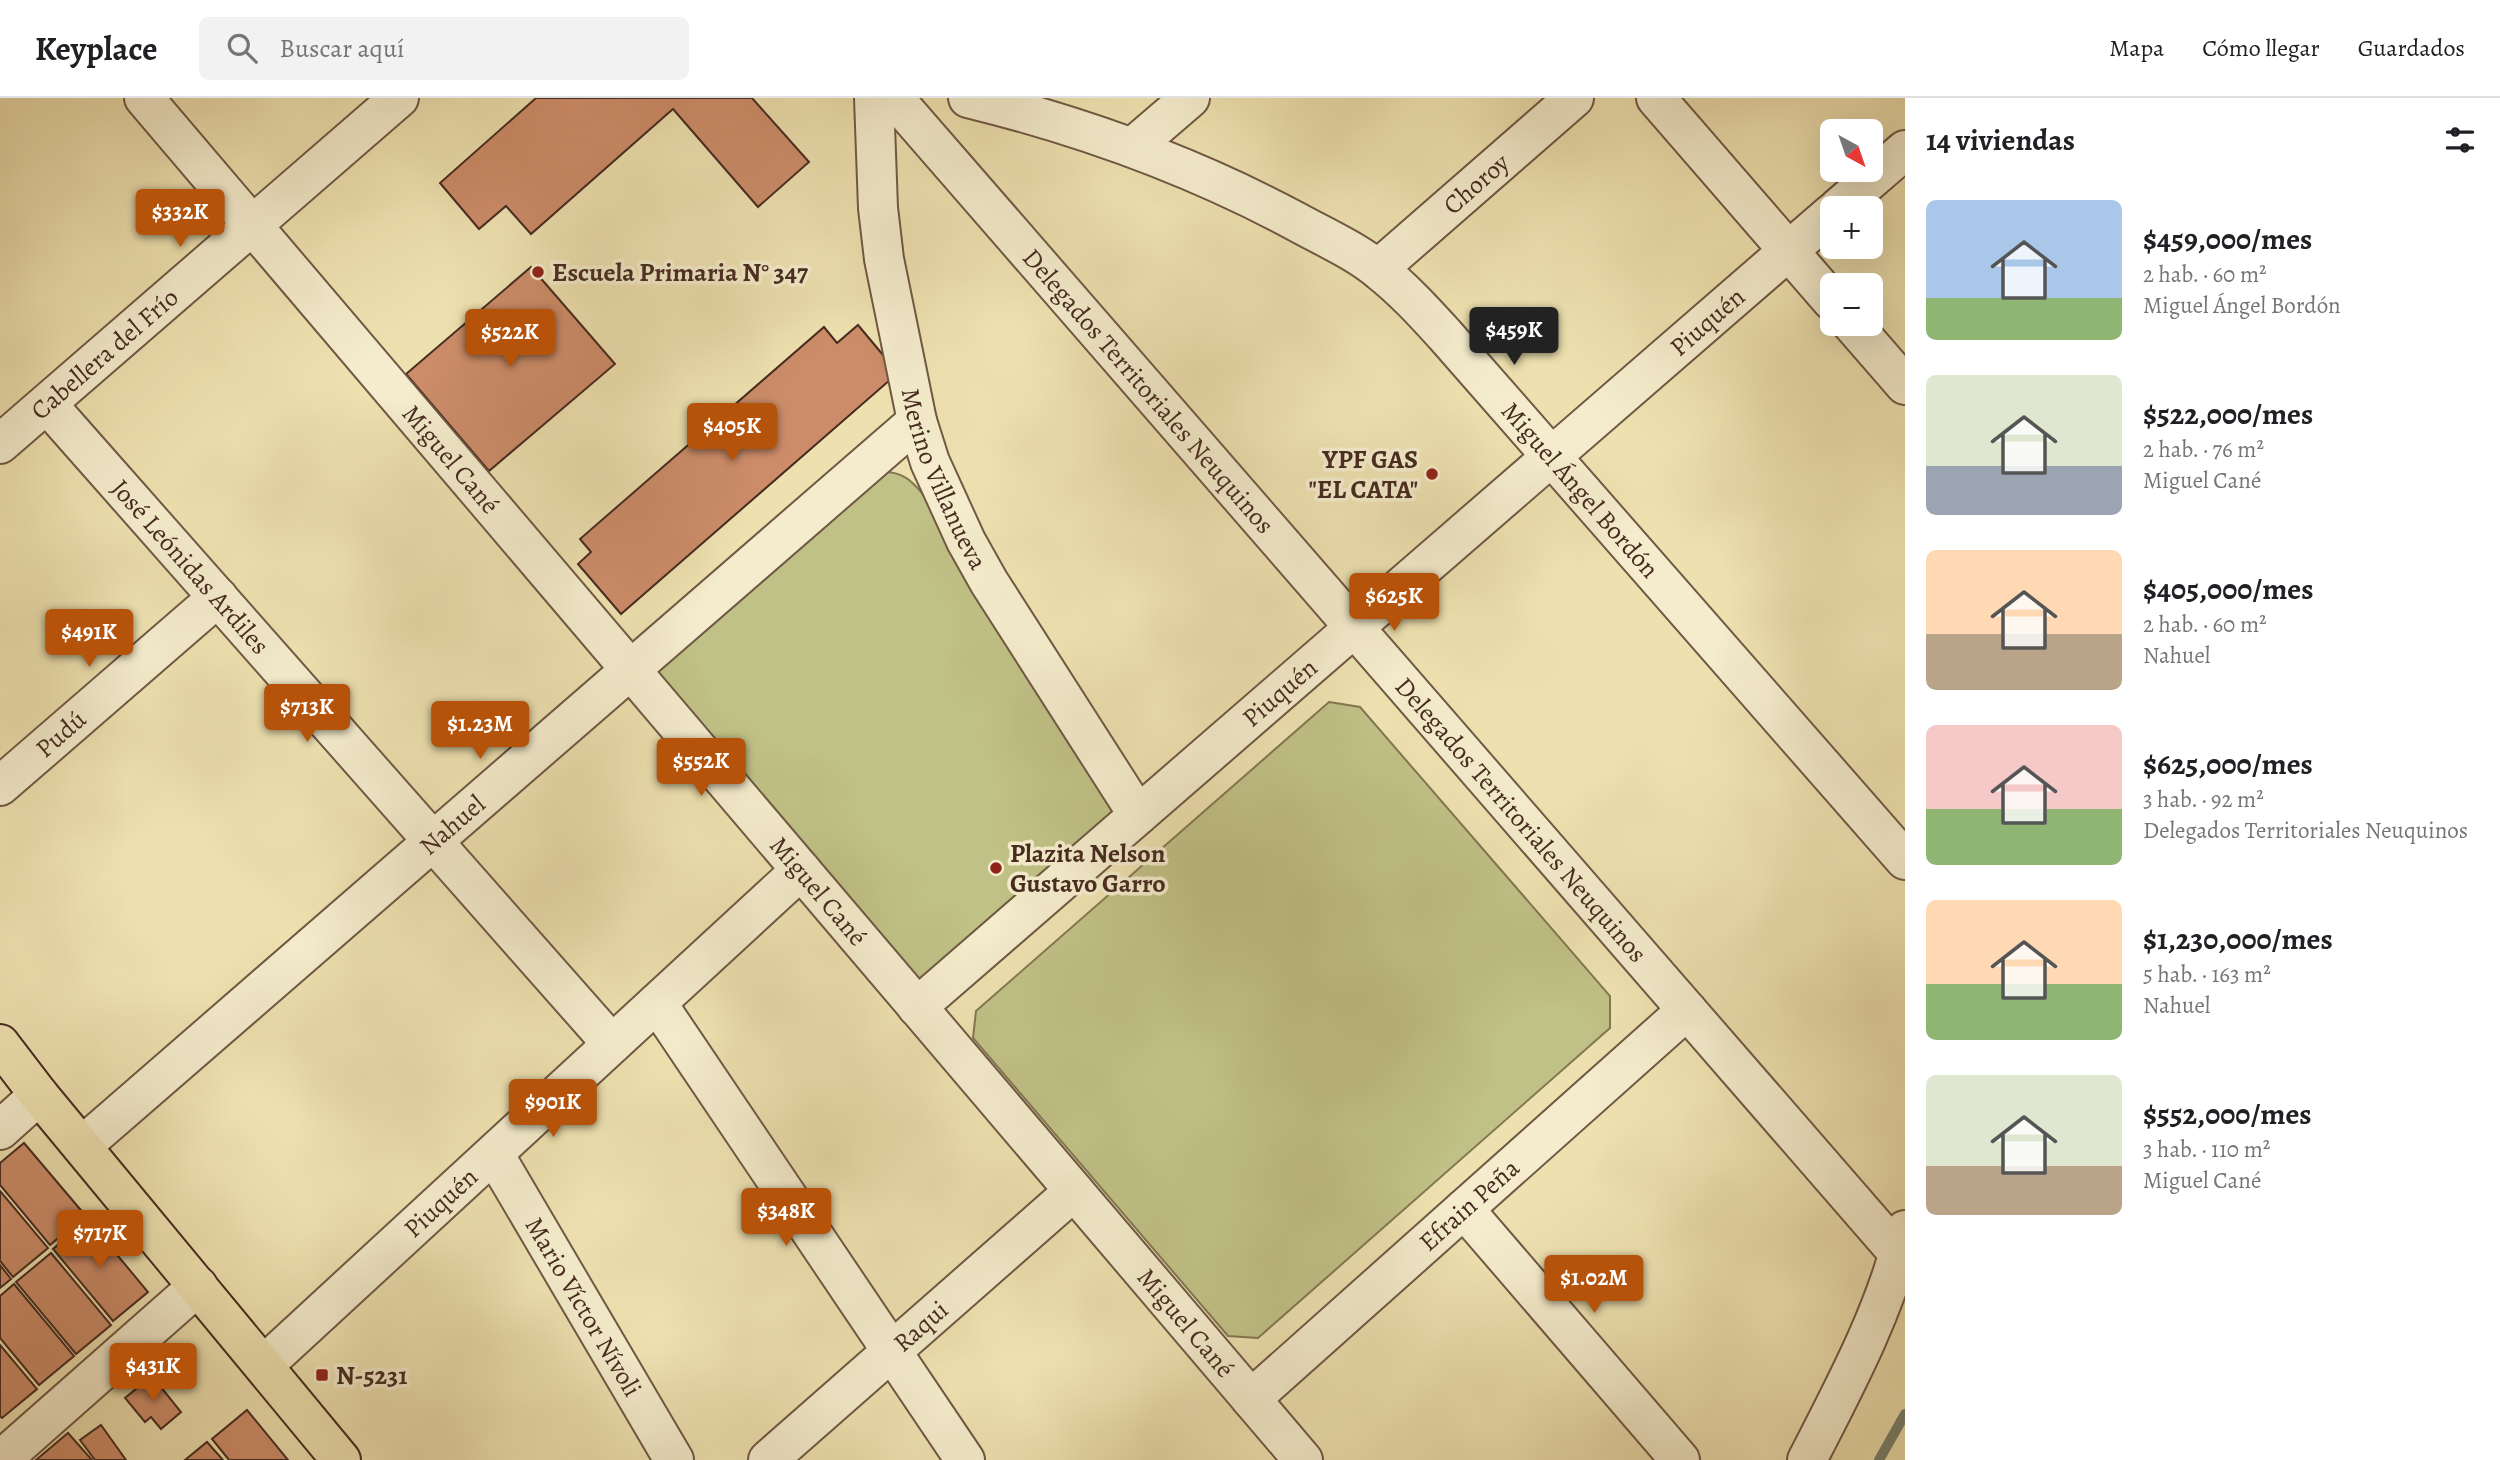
<!DOCTYPE html>
<html lang="es">
<head>
<meta charset="utf-8">
<style>
  :root { --surface:#fff; --page:#f2f2f2; --text:#202124; --muted:#757577; --line:#e0e0e0; --accent:#b45309 }
  body { margin:0; font-family:Alegreya,serif; background:var(--page); color:var(--text); height:100vh; display:flex; flex-direction:column; font-size:26px; white-space:nowrap }
  * { box-sizing:border-box; margin:0 }
  p { font-size:23px; color:var(--muted) }
  .icon { flex:none; width:38px; height:38px; fill:none; stroke:currentColor; stroke-width:2; stroke-linecap:round; stroke-linejoin:round }
  .map { position:relative; flex:1; overflow:hidden }
  .sheet { display:flex; flex-direction:column; background:var(--surface); width:595px }
  .sheet>* { flex:none }
  .needle { width:46px; rotate:140deg }
  .fabs { position:absolute; left:1820px; top:21px; display:grid; gap:14px }
  .fabs a { display:grid; place-items:center; width:63px; height:63px; border-radius:10px; background:var(--surface); box-shadow:0 7px 28px #0002; font-size:35px }
  .price { position:absolute; translate:-50% -60px; padding:0 16px; border-radius:7px; background:var(--accent); color:#fff; font-size:23px; line-height:46px; filter:drop-shadow(0 2px 4px #0008) }
  .price::after { content:''; position:absolute; left:50%; top:42px; width:21px; height:16px; margin-left:-10px; background:inherit; clip-path:polygon(0 0,100% 0,50% 100%) }
  .price.on { background:#222; color:#fff }
  ul { padding:0; list-style:none }
  li { display:flex; align-items:center; gap:21px; height:175px; padding:0 21px }
  li span { display:grid; place-items:center; flex:none; width:196px; height:140px; border-radius:10px; color:#555 }
  li>.icon { margin-inline-start:auto }
  span .icon { width:84px; height:84px; fill:#fffc; stroke-width:1 }
  li b { font-size:30px }
  h2 { display:flex; justify-content:space-between; align-items:center; height:84px; padding:0 21px; font-size:30px }
  header { display:flex; align-items:center; gap:42px; box-sizing:border-box; height:98px; padding:0 35px; background:var(--surface); border-bottom:2px solid var(--line) }
  header strong { font-size:33px }
  nav { display:flex; gap:38px; margin-inline-start:auto; font-size:24px }
  .search { width:490px; height:63px; background:var(--page); display:flex; align-items:center; gap:18px; box-sizing:border-box; padding:0 24px; border-radius:10px; color:var(--muted); font-size:26px }
  main { display:flex; flex:1; min-height:0 }
  .map>svg:first-child { display:block }
</style>
</head>
<body>
<header>
<strong>Keyplace</strong>
<div class="search"><svg class="icon" aria-label="search" viewBox="0 0 24 24"><circle cx="10" cy="10" r="6"/><path d="M15 15l6 6"/></svg>Buscar aquí</div>
<nav><a>Mapa</a><a>Cómo llegar</a><a>Guardados</a></nav>
</header>
<main>
<div class="map">
<svg width="1905" height="1362" viewBox="0 0 1905 1362">
  <rect width="100%" height="100%" fill="#eee1b0"/>
  <filter id="stains"><feTurbulence type="fractalNoise" baseFrequency=".00286" numOctaves="4"/><feColorMatrix values="0 0 0 0 .2 0 0 0 0 .09 0 0 0 0 .02 0 0 0 .5 -.17"/></filter>
  <radialGradient id="worn" r=".72"><stop offset=".6" stop-color="#630" stop-opacity="0"/><stop offset="1" stop-color="#630" stop-opacity=".3"/></radialGradient>
  <path fill="#c0c186" stroke="#837653" stroke-width="2" d="M884 374C902 374 911 382 922 395L1104 686 1112 711 1109 722 915 886 655 578 661 567Z
    M1329 604 1360 609 1610 898V930L1258 1240 1228 1238 973 940 976 913Z"/>
  <g fill="none" stroke-linecap="round" stroke-linejoin="round">
    <path stroke="#798370" stroke-width="10" d="M1879 1362 1905 1316"/>
  </g>
  <path fill="#cc8c69" stroke="#462b20" stroke-width="2" d="M536 0H752L809 64 758 109 673 11 531 136 506 108 479 131 440 85Z
    M531 169 615 266 489 373 406 276Z
    M858 227 898 275 621 516 578 466 591 454 580 441 824 229 837 245Z
    M24 1045 85 1117 50 1147 0 1087V1065Z
    M0 1093 48 1150 13 1179 0 1163Z
    M88 1122 148 1194 113 1223 53 1151Z
    M51 1155 111 1227 76 1256 16 1184Z
    M0 1167 11 1181 0 1190Z
    M14 1186 74 1258 39 1287 0 1240V1198Z
    M0 1247 37 1291 2 1320 0 1318Z
    M152 1278 181 1314 161 1331 151 1319 145 1324 125 1300Z
    M247 1312 288 1362H229L212 1341Z
    M101 1327 126 1362H95L80 1342Z
    M68 1335 92 1362H36Z
    M207 1344 223 1362H185Z"/>
  <g fill="none" stroke-linecap="round" stroke-linejoin="round">
    <g stroke="#705844" stroke-width="42">
      <g id="minor">
        <path id="s1" d="M144 0 1303 1362"/>
        <path id="s2" d="M874 0 878 110 884 161 917 323 930 364 966 443 989 484 1138 717"/>
        <path id="s3" d="M894 0 1899 1156"/>
        <path id="s4" d="M968 0C1082 28 1193 68 1297 124 1324 139 1356 153 1380 173 1404 192 1424 214 1445 237L1905 762"/>
        <path d="M1656 0 1832 203"/>
        <path d="M1133 49 1190 0"/>
        <path d="M1838 110 1905 52"/>
        <path id="s5" d="M1378 171 1574 0"/>
        <path d="M1852 226 1905 287"/>
        <path id="s6" d="M47 306 612 946"/>
        <path id="s7" d="M0 346 399 0"/>
        <path id="s8" d="M0 688 218 499"/>
        <path d="M657 905 965 1362"/>
        <path id="s9" d="M917 909 1832 115"/>
        <path d="M0 1032 39 997"/>
        <path id="s10" d="M82 1048 917 323"/>
        <path id="s11" d="M494 1056 674 1362"/>
        <path d="M1464 1111 1680 1362"/>
        <path id="s12" d="M264 1267 801 772"/>
        <path id="s13" d="M1251 1301 1687 912"/>
        <path d="M1 1362 198 1188"/>
        <path id="s14" d="M768 1362 1074 1093"/>
        <path d="M1807 1362C1845 1288 1885 1214 1905 1132"/>
      </g>
    </g>
    <g stroke="#462b20" stroke-width="42">
      <path id="major" d="M0 946 39 997 341 1362"/>
    </g>
    <use href="#minor" stroke="#f4eccc" stroke-width="38"/>
    <use href="#major" stroke="#eee1b0" stroke-width="38"/>
  </g>
  <g fill="#8f2418" stroke="#f4eccc" stroke-width="2.5">
    <circle cx="538" cy="174" r="7"/>
    <circle cx="1432" cy="376" r="7"/>
    <circle cx="996" cy="770" r="7"/>
    <rect x="315" y="1270" width="14" height="14" rx="3.5"/>
  </g>
  <g text-anchor="middle" dominant-baseline="central" stroke-width="7" stroke-linejoin="round" paint-order="stroke">
    <g font-size="26" fill="#462b20" stroke="#f4eccc">
      <text stroke="none"><textPath href="#s5" startOffset="130">Choroy</textPath></text>
      <text stroke="none"><textPath href="#s9" startOffset="1046">Piuquén</textPath></text>
      <text stroke="none"><textPath href="#s7" startOffset="138">Cabellera del Frío</textPath></text>
      <text stroke="none"><textPath href="#s3" startOffset="388">Delegados Territoriales Neuquinos</textPath></text>
      <text stroke="none"><textPath href="#s1" startOffset="474">Miguel Cané</textPath></text>
      <text stroke="none"><textPath href="#s2" startOffset="390">Merino Villanueva</textPath></text>
      <text stroke="none"><textPath href="#s4" startOffset="746">Miguel Ángel Bordón</textPath></text>
      <text stroke="none"><textPath href="#s6" startOffset="217">José Leónidas Ardiles</textPath></text>
      <text stroke="none"><textPath href="#s9" startOffset="480">Piuquén</textPath></text>
      <text stroke="none"><textPath href="#s8" startOffset="80">Pudú</textPath></text>
      <text stroke="none"><textPath href="#s3" startOffset="956">Delegados Territoriales Neuquinos</textPath></text>
      <text stroke="none"><textPath href="#s10" startOffset="490">Nahuel</textPath></text>
      <text stroke="none"><textPath href="#s1" startOffset="1041">Miguel Cané</textPath></text>
      <text stroke="none"><textPath href="#s12" startOffset="240">Piuquén</textPath></text>
      <text stroke="none"><textPath href="#s13" startOffset="292">Efrain Peña</textPath></text>
      <text stroke="none"><textPath href="#s11" startOffset="177">Mario Víctor Nívoli</textPath></text>
      <text stroke="none"><textPath href="#s1" startOffset="1608">Miguel Cané</textPath></text>
      <text stroke="none"><textPath href="#s14" startOffset="203">Raqui</textPath></text>
    </g>
    <g font-size="26" font-weight="bold" fill="#462b20" stroke="#f4eccc" text-anchor="start">
      <text x="552" y="174">Escuela Primaria N° 347</text>
      <text x="1418" y="361" text-anchor="end">YPF GAS<tspan x="1418" dy="30">"EL CATA"</tspan></text>
      <text x="1010" y="755">Plazita Nelson<tspan x="1010" dy="30">Gustavo Garro</tspan></text>
      <text x="336" y="1277">N-5231</text>
    </g>
  </g>
  <rect width="100%" height="100%" filter="url(#stains)"/>
  <rect width="100%" height="100%" fill="url(#worn)"/>
</svg>
<div class="fabs">
<a><svg class="needle" viewBox="-14 -14 28 28"><path d="M0-13l5 13h-10z" fill="#e53935"/><path d="M0 13l5-13h-10z" fill="#757577"/></svg></a>
<a>+</a>
<a>−</a>
</div>
<b class="price" style="left:180px;top:151px">$332K</b>
<b class="price on" style="left:1514px;top:269px">$459K</b>
<b class="price" style="left:510px;top:271px">$522K</b>
<b class="price" style="left:732px;top:365px">$405K</b>
<b class="price" style="left:1394px;top:535px">$625K</b>
<b class="price" style="left:89px;top:571px">$491K</b>
<b class="price" style="left:307px;top:646px">$713K</b>
<b class="price" style="left:480px;top:663px">$1.23M</b>
<b class="price" style="left:701px;top:700px">$552K</b>
<b class="price" style="left:553px;top:1041px">$901K</b>
<b class="price" style="left:786px;top:1150px">$348K</b>
<b class="price" style="left:100px;top:1172px">$717K</b>
<b class="price" style="left:1594px;top:1217px">$1.02M</b>
<b class="price" style="left:153px;top:1305px">$431K</b>
</div>
<section class="sheet">
<h2>14 viviendas<svg class="icon" aria-label="filters" viewBox="0 0 24 24"><path d="M4 7h16M4 17h16"/><circle cx="9" cy="7" r="2"/><circle cx="15" cy="17" r="2"/></svg></h2>
<ul>
<li><span style="background:linear-gradient(#a9c7e8 70%,#8fb573 0)"><svg class="icon" aria-label="home" viewBox="0 0 24 24"><path d="M3 11l9-7 9 7M6 9v11h12V9"/></svg></span><div><b>$459,000/mes</b><p>2 hab. · 60 m²</p><p>Miguel Ángel Bordón</p></div></li>
<li><span style="background:linear-gradient(#dfe7d0 65%,#9aa5b1 0)"><svg class="icon" aria-label="home" viewBox="0 0 24 24"><path d="M3 11l9-7 9 7M6 9v11h12V9"/></svg></span><div><b>$522,000/mes</b><p>2 hab. · 76 m²</p><p>Miguel Cané</p></div></li>
<li><span style="background:linear-gradient(#ffd9b3 60%,#b9a48a 0)"><svg class="icon" aria-label="home" viewBox="0 0 24 24"><path d="M3 11l9-7 9 7M6 9v11h12V9"/></svg></span><div><b>$405,000/mes</b><p>2 hab. · 60 m²</p><p>Nahuel</p></div></li>
<li><span style="background:linear-gradient(#f6c9c9 60%,#8fb573 0)"><svg class="icon" aria-label="home" viewBox="0 0 24 24"><path d="M3 11l9-7 9 7M6 9v11h12V9"/></svg></span><div><b>$625,000/mes</b><p>3 hab. · 92 m²</p><p>Delegados Territoriales Neuquinos</p></div></li>
<li><span style="background:linear-gradient(#ffd9b3 60%,#8fb573 0)"><svg class="icon" aria-label="home" viewBox="0 0 24 24"><path d="M3 11l9-7 9 7M6 9v11h12V9"/></svg></span><div><b>$1,230,000/mes</b><p>5 hab. · 163 m²</p><p>Nahuel</p></div></li>
<li><span style="background:linear-gradient(#dfe7d0 65%,#b9a48a 0)"><svg class="icon" aria-label="home" viewBox="0 0 24 24"><path d="M3 11l9-7 9 7M6 9v11h12V9"/></svg></span><div><b>$552,000/mes</b><p>3 hab. · 110 m²</p><p>Miguel Cané</p></div></li>
</ul>
</section>
</main>
</body>
</html>
